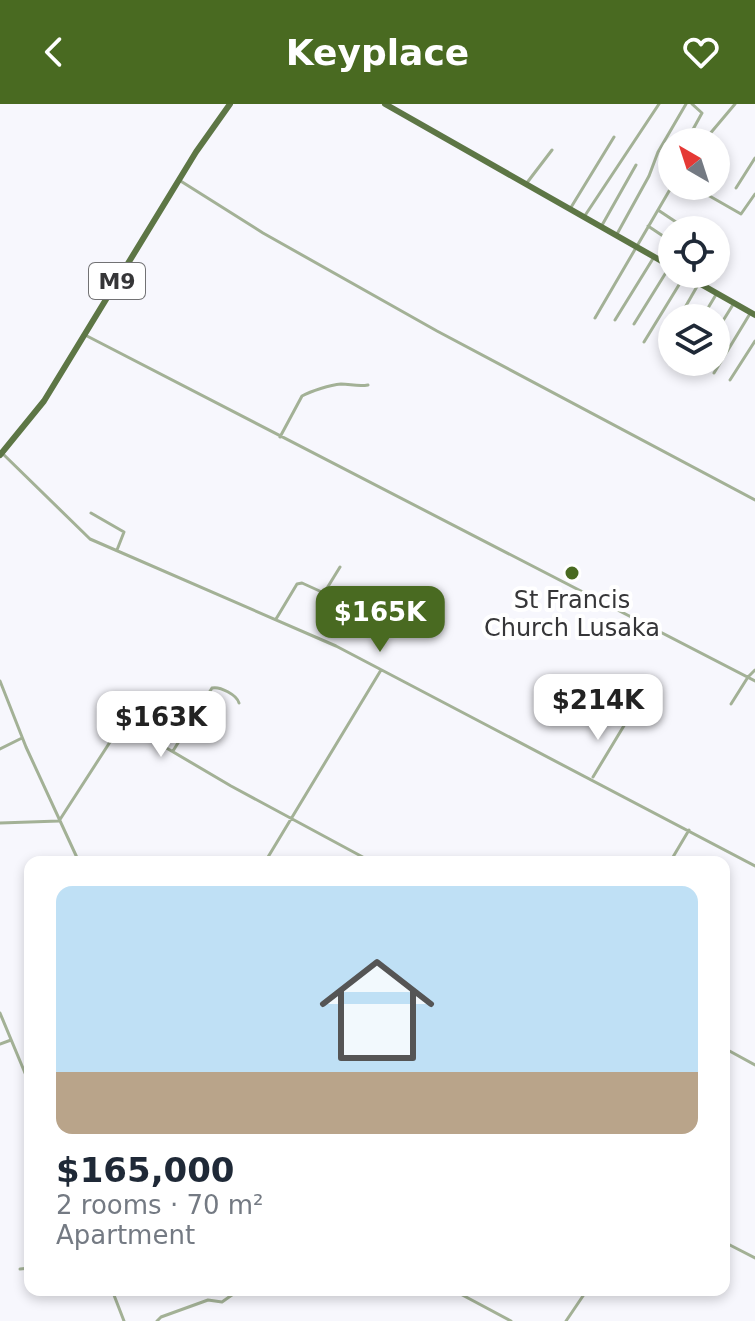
<!DOCTYPE html>
<html lang="en">
<head>
<meta charset="utf-8">
<style>
  :root { --surface:#fff; --page:#f2f2f3; --text:#1f2937; --muted:#747a83; --accent:#496a21 }
  body { margin:0; font-family:"DejaVu Sans",sans-serif; background:var(--page); color:var(--text); height:100vh; display:flex; flex-direction:column; font-size:30px; white-space:nowrap }
  * { box-sizing:border-box; margin:0 }
  p { font-size:26px; color:var(--muted) }
  .icon { flex:none; width:44px; height:44px; fill:none; stroke:currentColor; stroke-width:2; stroke-linecap:round; stroke-linejoin:round }
  .map { position:relative; flex:1; overflow:hidden }
  .drawer { position:absolute; left:24px; top:752px; width:706px; height:440px; display:flex; flex-direction:column; background:var(--surface); border-radius:16px; box-shadow:0 4px 12px #0003 }
  .drawer>* { flex:none }
  .needle { width:52px; rotate:321deg }
  .fabs { position:absolute; left:658px; top:24px; display:grid; gap:16px }
  .fabs a { display:grid; place-items:center; width:72px; height:72px; border-radius:50%; background:var(--surface); box-shadow:0 4px 12px #0003; font-size:40px }
  .price { position:absolute; translate:-50% -68px; padding:0 18px; border-radius:16px; background:#fff; color:#222; font-size:26px; line-height:52px; filter:drop-shadow(0 2px 4px #0008) }
  .price::after { content:''; position:absolute; left:50%; top:48px; width:24px; height:18px; margin-left:-12px; background:inherit; clip-path:polygon(0 0,100% 0,50% 100%) }
  .price.selected { background:var(--accent); color:#fff }
  ul { padding:0; list-style:none }
  li { display:grid; align-content:center; gap:16px; height:424px; padding:0 32px }
  li span { display:grid; place-items:center; height:248px; border-radius:16px; color:#555 }
  li>.icon { margin-inline-start:auto }
  span .icon { width:144px; height:144px; fill:#fffc; stroke-width:1 }
  li b { font-size:34px }
  header { display:flex; justify-content:space-between; align-items:center; height:104px; padding:0 32px; background:var(--accent); color:#fff; font-size:36px; font-weight:600 }
  .map>svg:first-child { display:block }
</style>
</head>
<body>
<header><svg class="icon" aria-label="back" viewBox="0 0 24 24"><path d="M15 5l-7 7 7 7"/></svg>Keyplace<svg class="icon" aria-label="heart" viewBox="0 0 24 24"><path d="M12 20l-8-8c-3-5 5-10 8-4 3-6 11-1 8 4z"/></svg></header>
<div class="map">
<svg width="755" height="1217" viewBox="0 0 755 1217">
  <rect width="100%" height="100%" fill="#f7f7fd"/>
  <g fill="none" stroke-linecap="round" stroke-linejoin="round">
    <path stroke="#a3b196" stroke-width="3" d="M686 38 702 9 692 0
      M703 38 735 0
      M179 76 263 129 437 227 755 396
      M526 80 552 46
      M692 82 741 110 755 90
      M736 84 755 54
      M570 105 614 33
      M658 106 688 126
      M584 113 659 0
      M648 122 672 138
      M601 123 636 61
      M617 130 649 72 658 48 686 0
      M716 144 723 149
      M595 214 672 82
      M679 214 699 179
      M702 214 717 189
      M615 216 654 153
      M634 220 670 162
      M716 228 734 199
      M87 232 755 577
      M644 238 685 171
      M662 244 672 226
      M696 262 698 258
      M714 269 751 208
      M730 276 755 237
      M280 333 302 292C311 287 330 281 341 280 350 280 358 283 368 281
      M2 349 90 435 336 542 755 762
      M91 409 124 428 117 446
      M276 515 297 480 302 479 324 489 340 463
      M0 577 26 643 79 758
      M731 600 748 573 755 566
      M0 645 22 634
      M173 647 212 584C220 582 237 591 239 599
      M593 673 628 615
      M0 719 59 717 121 621 124 619 231 682 372 758
      M265 758 381 566
      M670 758 689 726
      M0 909 30 981
      M0 940 11 936
      M724 944 755 961
      M724 1138 755 1154
      M20 1165 30 1164
      M112 1186 124 1217
      M453 1186 511 1217
      M157 1217 161 1213 208 1196 222 1198 239 1186
      M566 1217 587 1186"/>
    <path stroke="#5d7645" stroke-width="6" d="M385 0 672 163
      M683 170 755 211
      M0 351 44 297 196 48 230 0"/>
  </g>
  <circle fill="#496a21" stroke="#fff" stroke-width="3" cx="572" cy="469" r="8"/>
  <g text-anchor="middle" dominant-baseline="central" stroke-width="8" stroke-linejoin="round" paint-order="stroke">
    <rect fill="#fff" stroke="#727274" stroke-width="2" x="89" y="159" width="56" height="36" rx="6"/>
    <g font-size="22" font-weight="bold" fill="#363638">
      <text x="117" y="177">M9</text>
    </g>
    <g font-size="24" fill="#363638" stroke="#fff">
      <text x="572" y="496">St Francis<tspan x="572" dy="28">Church Lusaka</tspan></text>
    </g>
  </g>
</svg>
<div class="fabs">
<a><svg class="needle" viewBox="-14 -14 28 28"><path d="M0-13l5 13h-10z" fill="#e53935"/><path d="M0 13l5-13h-10z" fill="#747a83"/></svg></a>
<a><svg class="icon" aria-label="locate" viewBox="0 0 24 24"><circle cx="12" cy="12" r="6"/><path d="M12 2v4M12 18v4M2 12h4M18 12h4"/></svg></a>
<a><svg class="icon" aria-label="layers" viewBox="0 0 24 24"><path d="M12 4l9 5-9 5-9-5zM3 14l9 5 9-5"/></svg></a>
</div>
<b class="price selected" style="left:380px;top:550px">$165K</b>
<b class="price" style="left:598px;top:638px">$214K</b>
<b class="price" style="left:161px;top:655px">$163K</b>
<section class="drawer">
<ul>
<li><span style="background:linear-gradient(#bfe0f5 75%,#b9a48a 0)"><svg class="icon" aria-label="home" viewBox="0 0 24 24"><path d="M3 11l9-7 9 7M6 9v11h12V9"/></svg></span><div><b>$165,000</b><p>2 rooms · 70 m²</p><p>Apartment</p></div></li>
</ul>
</section>
</div>
</body>
</html>
